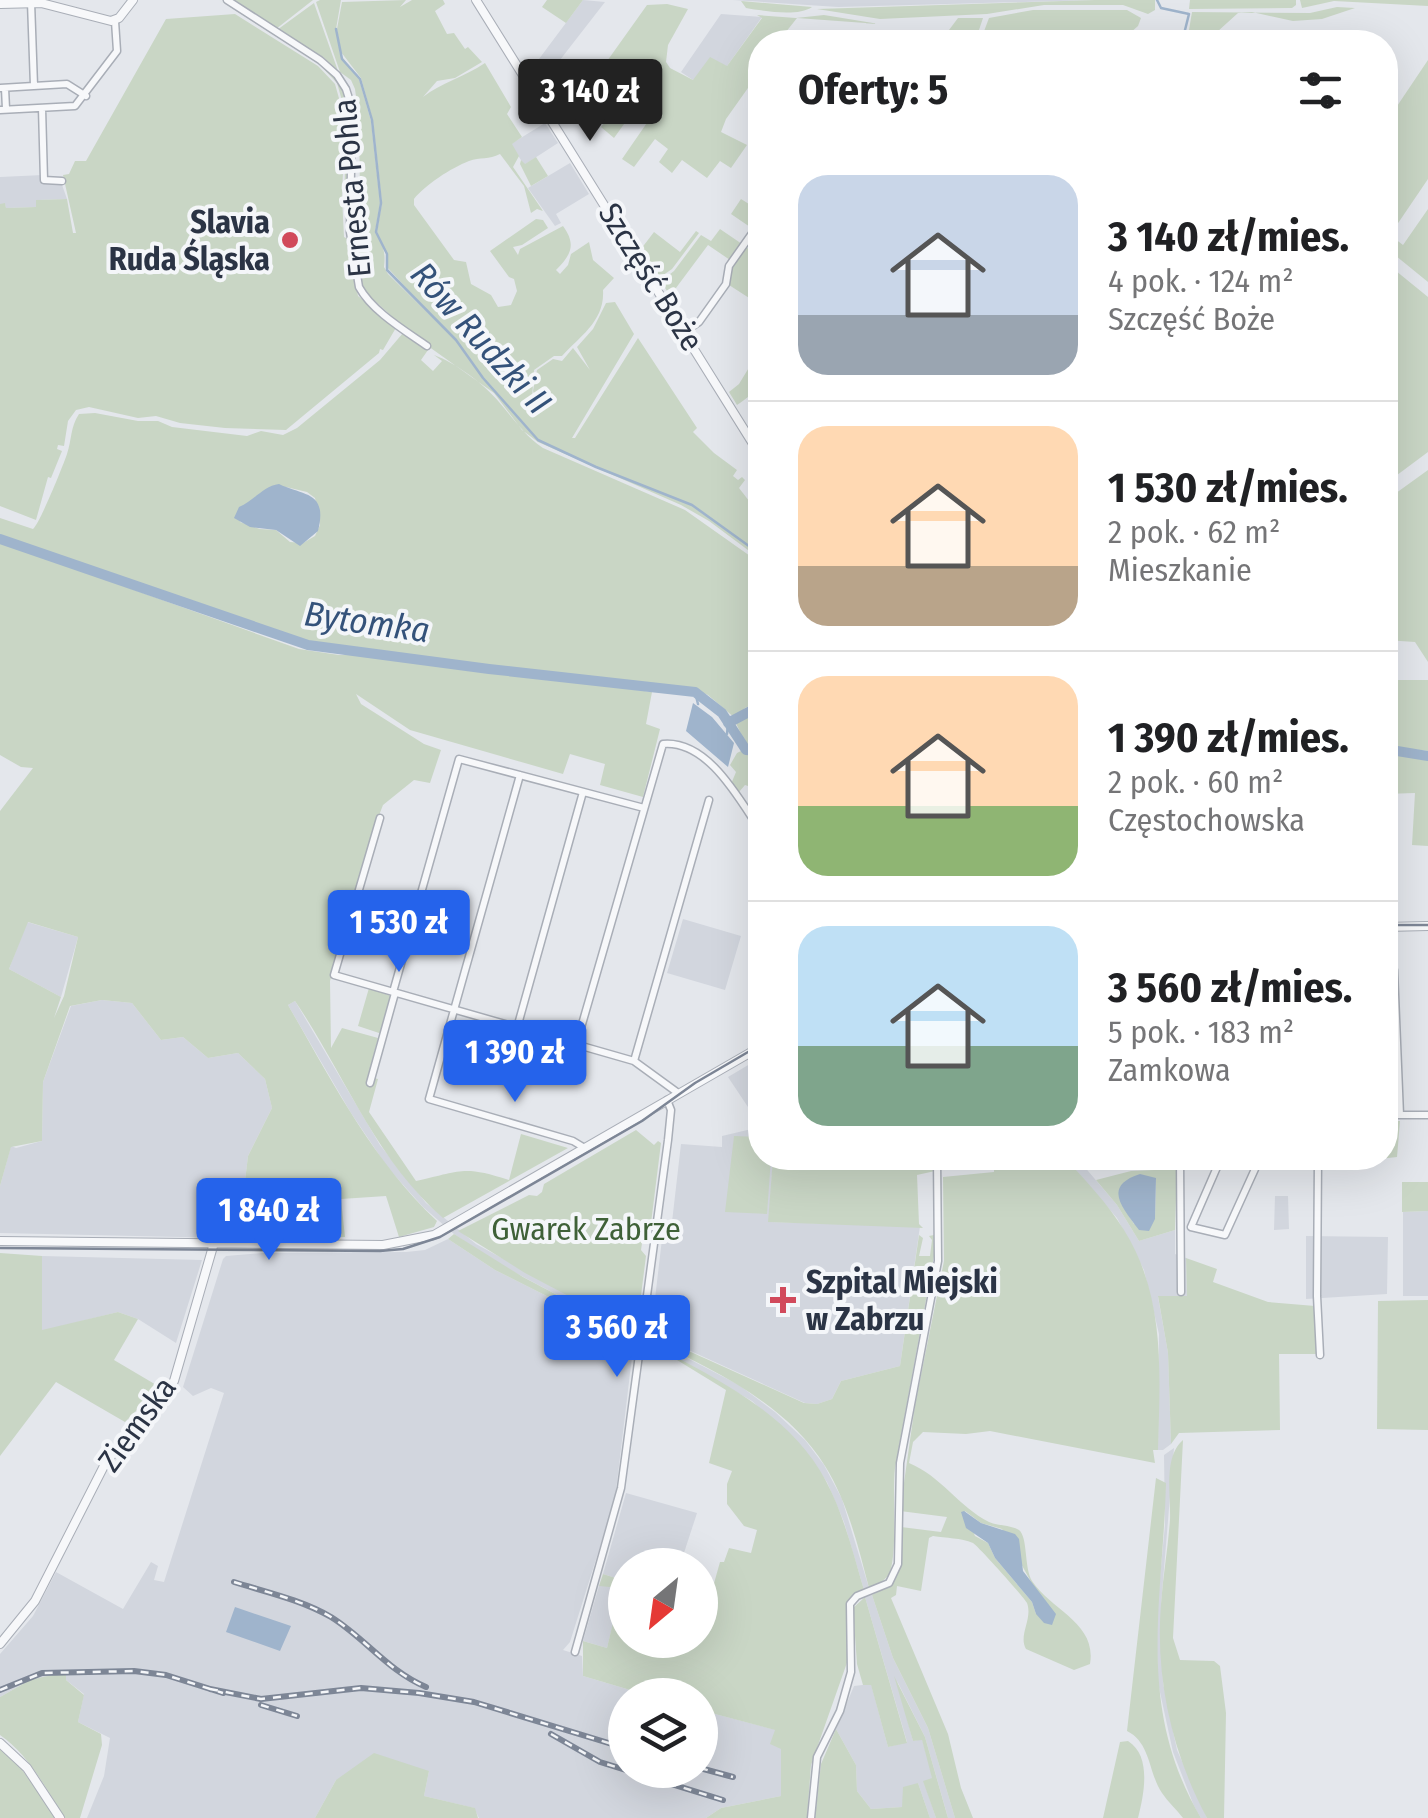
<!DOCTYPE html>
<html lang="pl">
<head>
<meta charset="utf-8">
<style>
  :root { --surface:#fff; --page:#f2f2f2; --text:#202124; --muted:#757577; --line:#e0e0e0; --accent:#2563eb }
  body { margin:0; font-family:"Fira Sans Condensed",sans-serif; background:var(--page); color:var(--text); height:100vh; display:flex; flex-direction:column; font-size:38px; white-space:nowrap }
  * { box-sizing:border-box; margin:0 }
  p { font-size:32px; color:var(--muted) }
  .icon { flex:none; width:55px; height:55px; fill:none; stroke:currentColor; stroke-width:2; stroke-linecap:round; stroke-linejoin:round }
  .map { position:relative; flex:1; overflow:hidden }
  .sheet { position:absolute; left:748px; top:30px; width:650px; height:1140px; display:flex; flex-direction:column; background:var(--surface); border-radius:40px; box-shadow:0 10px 40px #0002 }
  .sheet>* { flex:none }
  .needle { width:65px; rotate:209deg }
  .buttons { position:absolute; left:608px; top:1548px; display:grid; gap:20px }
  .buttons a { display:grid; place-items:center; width:110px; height:110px; border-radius:50%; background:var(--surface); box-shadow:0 10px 40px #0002; font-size:50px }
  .price { position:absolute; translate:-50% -85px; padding:0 22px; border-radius:10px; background:var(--accent); color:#fff; font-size:32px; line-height:65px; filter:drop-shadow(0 2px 5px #0008) }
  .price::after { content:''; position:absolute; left:50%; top:60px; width:30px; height:22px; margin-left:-15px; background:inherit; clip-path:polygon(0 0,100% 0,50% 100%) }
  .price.active { background:#222; color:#fff }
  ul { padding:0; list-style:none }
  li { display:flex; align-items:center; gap:30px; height:250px; padding:0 50px }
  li+li { border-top:2px solid var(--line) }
  li span { display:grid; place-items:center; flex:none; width:280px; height:200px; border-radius:30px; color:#555 }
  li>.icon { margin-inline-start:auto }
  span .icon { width:120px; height:120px; fill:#fffc; stroke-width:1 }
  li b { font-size:42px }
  h2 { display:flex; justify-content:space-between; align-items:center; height:120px; padding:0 50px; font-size:42px }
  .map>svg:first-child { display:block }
</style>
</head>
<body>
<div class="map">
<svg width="1428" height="1818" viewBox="0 0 1428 1818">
  <rect width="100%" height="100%" fill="#e4e7ec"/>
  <path fill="#d2d6de" d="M583 0 605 2 539 87 527 68 536 63Z
    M733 0H1095L838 7Z
    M721 14 762 17 727 66 693 80 681 72Z
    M545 123 558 143 524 165 511 144Z
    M570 163 589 194 556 214 561 223 555 226 528 188Z
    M43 175V181L61 182 67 199 37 200V207L6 208 5 204H0V177Z
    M683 919 741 936 725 990 667 973Z
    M27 922 78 937 61 997 9 969Z
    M102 1000 132 1003 161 1040 183 1037 208 1058 238 1053 265 1079 272 1108 248 1156 242 1206 225 1238 0 1233V1186L11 1146 16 1148 42 1141 43 1082 71 1006Z
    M295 1001 380 1145 426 1203 476 1244 633 1330 631 1334 497 1263 454 1234 423 1207 388 1168 351 1113 288 1005Z
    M760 1058V1108L750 1110 728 1077Z
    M760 1127V1158H773L769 1222 920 1226 900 1366 841 1381 832 1399 817 1404 805 1403 651 1333 664 1222H672L681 1144 722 1147V1136Z
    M1065 1158H1077L1117 1205 1139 1241 1175 1230V1254L1186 1258 1187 1297H1158L1168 1353 1171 1444 1163 1450H1158L1159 1334 1144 1270 1117 1218Z
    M1275 1196H1288L1289 1229 1274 1230Z
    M1428 1211V1296H1403V1212Z
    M1306 1236 1388 1237 1387 1294 1306 1299Z
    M448 1239 495 1270 634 1340 615 1499 570 1642 563 1650 582 1656 583 1676 647 1695H625V1770H700V1710L776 1730 781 1749V1796L721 1808 706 1818H479L474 1808 424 1796 429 1771 336 1780 315 1818H87L104 1776 110 1738 78 1722 84 1694 66 1680H30L0 1697V1654L33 1616 56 1572 123 1609 151 1562 158 1566 154 1580 164 1582 224 1393 211 1388 193 1396 183 1387 223 1259 226 1256 263 1253 406 1252 425 1250Z
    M42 1256 202 1260 176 1343 138 1319 118 1312 42 1331Z
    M647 1337 739 1385 775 1412 805 1440 824 1465 842 1499 869 1588 864 1590 844 1522 827 1482 800 1445 752 1401 646 1341Z
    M1174 1448 1161 1605 1163 1683 1177 1750 1207 1818H1201L1194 1806 1173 1752 1158 1683 1156 1619 1165 1525 1164 1455Z
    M626 1493 697 1513 680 1565H625V1581L603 1574Z
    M615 1585 622 1587 607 1648 583 1641 599 1586Z
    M872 1595 893 1658 928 1728 955 1818H948L947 1814 925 1737 897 1681 913 1741 922 1739 933 1778 924 1782 936 1818H930L918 1783 902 1807 871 1809 857 1791 856 1765 836 1729 854 1686 871 1684 888 1747 907 1742 865 1597Z"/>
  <path fill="#c9d6c5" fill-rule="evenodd" d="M219 0 319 61 340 83 349 109 347 233 344 197 347 118 337 83 318 63Z
    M231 0H313L276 29Z
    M320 0H341L336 29 340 54 359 79 371 121 380 203 375 232C383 245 386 252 384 267L388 274 445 330 386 266 388 255 377 232 382 203 373 121 361 78 341 52 337 29 342 2 406 0 400 7 412 0H443L445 4 435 11 447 34 454 33 465 49 468 47 482 62 455 78 437 81 423 97C441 83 464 77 485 63L511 107 507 114 522 137 512 144 519 156 513 167 543 211 537 209 531 213 524 186 500 154C489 160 480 157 469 161 451 168 425 185 414 199V205L454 260 466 262 471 284 491 295 498 307 511 305 517 291 514 279 509 277 490 251 536 219 543 220 548 228 522 245 513 247 518 255 520 249 563 226C576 244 572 254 556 270L560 274 568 265 571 254 589 242 593 260 614 278 603 290C605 321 580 336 562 356H554L534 370 532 398 538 403 533 391 537 370 553 359 562 361 573 348 590 370 577 347 593 329 606 303 615 302 634 334 572 438H575L638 338 697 428 693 432 714 453 737 470 733 476 738 480 742 477 745 480 739 488 760 515V559L709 521 681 505 538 442 522 430 494 393 411 334 362 289 351 232 353 213 360 197 359 119 355 89 351 80 340 72 316 2Z
    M547 0H583L566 23 542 7Z
    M1095 0H1155V10L1148 14 1123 5H1044L987 14 880 19 817 9Z
    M1190 0H1296V5L1292 8 1189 9Z
    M1300 0H1428V6L1334 1 1302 8Z
    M741 1 812 7C798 17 764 11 746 8Z
    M314 3 338 71 323 57 277 30Z
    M667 4 688 9 668 45 666 62 670 68 693 80 710 57 727 66 762 18 757 15 796 18 824 15 879 24 797 18 778 42H760V71L726 119 721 132 747 145 731 168 720 161 707 178 682 160 672 173 659 162 668 149 655 139 634 167 622 159 660 104 645 95 614 138 601 127 618 105 590 85 647 5Z
    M1337 7 1355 8 1322 19 1293 21 1252 12 1238 13 1206 42H1187L1192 12 1310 13Z
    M1033 10H1127L1141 18 1138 26 1120 42H980L989 18Z
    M235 14 318 66 335 84 345 120 342 197 344 237 348 239 358 296 397 326 383 350 380 349 379 353 286 430 225 428 180 423 156 416 138 418 89 407 76 410 68 421 64 446 58 445 57 449 62 451 51 478 48 477 36 520 0 506V204L5 203 6 208 36 207V200L67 199 73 233H76L63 175 69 174 75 161H86L166 19Z
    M958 18H983L975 42H940Z
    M1428 60V179L1390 235 1403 245 1428 209V282L1385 247V124Z
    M536 157 548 176 531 186 520 164 521 160 525 164Z
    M741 199 760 211V218L753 229 731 214Z
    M720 229 742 244 730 260 708 245 670 296 661 281 674 271 701 235 711 241Z
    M696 231 699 233 672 269 659 278 641 249 654 232 680 252Z
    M746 247 760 257V305L729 285 732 268Z
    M1385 262 1428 297V452L1385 484Z
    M403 333 428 350 421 360 433 371 442 361 434 355C456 363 484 384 499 402 514 419 523 434 543 448L685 510 760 563V701L745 708 735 718 708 695 694 689 300 643 0 535V518L33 529C40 523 63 466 67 454 72 439 70 428 79 414L95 413 138 421H158L172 427 247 436 261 431 283 435 297 428 380 360ZM286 487 307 492 315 498 320 525 315 536 303 543 290 542 276 530 260 529 240 522C251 499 260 492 286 487Z
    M753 361 760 366C760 387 754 394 737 405L729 392 739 384Z
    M1428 470V662L1415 642 1385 640V501Z
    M0 542 299 649 339 655H371L652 692 646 724 660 729 643 797 600 785 605 764 570 754 563 774 410 730 356 694 361 704 424 744 441 750 430 783 414 780 383 805 378 818 330 981 331 1048 342 1028 378 1038 368 1076 378 1079 369 1112 416 1181C461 1171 463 1165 509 1180L521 1134 568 1148 443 1218C375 1159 344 1073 295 1001L288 1005C332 1081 372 1160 437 1221L434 1227 399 1237 386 1196 341 1199 345 1237 225 1238 242 1206 248 1156 272 1108 265 1079 238 1053 208 1058 183 1037 161 1040 132 1003 102 1000 70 1006 43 1082 42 1141 11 1147 0 1186V811L33 768 21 767 0 755ZM28 922 78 937 64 996 54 1018 61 997 9 969Z
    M1385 680H1428V751L1385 746Z
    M760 711V749H748L735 721Z
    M743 750 760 758V824C754 811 758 799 751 787L745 785 739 792 731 784 736 772 730 765 737 753Z
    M1385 753 1428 759V846L1412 845 1415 793 1385 794Z
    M369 988 391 996 382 1034 358 1026Z
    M1385 1121H1400L1397 1157 1324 1165V1158H1385Z
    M636 1130 654 1145 658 1141 661 1143 649 1239 642 1243 641 1250 646 1256 638 1319 631 1323 633 1330 525 1273 458 1231 529 1195 537 1196 542 1192 544 1184Z
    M734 1136 760 1137V1158H771L767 1214 725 1212Z
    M773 1158H935V1171L917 1175 919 1224 923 1228 768 1222Z
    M994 1158H1065C1086 1181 1108 1204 1124 1230 1166 1297 1160 1374 1158 1450H1153L1155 1463 990 1431 966 1434 923 1432 913 1442 909 1463C941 1476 959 1507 989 1522 998 1526 1011 1525 1019 1530 1028 1537 1024 1568 1032 1581 1052 1611 1097 1623 1090 1664L1074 1670 1026 1649C1018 1635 1033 1619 1027 1603 1024 1597 978 1546 973 1543 961 1538 946 1538 933 1536L929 1538 921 1591 897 1586 896 1595 891 1598 948 1734 961 1788 973 1818H955L928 1728 893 1658 872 1595C903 1581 901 1558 901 1527L941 1532 947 1517 900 1511 915 1405 944 1261 943 1177 994 1172ZM965 1511 981 1523 1002 1529 1036 1591V1614L1032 1602 995 1558 988 1543 975 1536Z
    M1177 1169 1175 1230 1139 1241 1117 1205 1096 1180 1131 1171ZM1156 1178 1155 1219 1134 1224 1122 1204Z
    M1402 1182H1428V1211L1402 1212Z
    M454 1234 523 1277 631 1334 634 1340 495 1270 448 1239Z
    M919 1235 923 1238 919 1256H930L932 1240 929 1236 934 1235 937 1240 895 1468C892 1492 898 1557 889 1574 884 1582 877 1584 869 1588 858 1546 848 1503 825 1466 785 1401 711 1370 647 1337V1331L651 1330V1334L804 1403 817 1404 832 1399 841 1381 900 1366Z
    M0 1253 42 1256V1330L118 1312 138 1319 114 1360 158 1386V1389L125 1422 56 1382 0 1456Z
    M1186 1258 1217 1269 1213 1282 1268 1302 1315 1306 1317 1354H1279L1280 1430 1179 1433 1171 1444 1168 1353 1158 1296H1187Z
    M1428 1300V1430L1377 1429 1378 1301Z
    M646 1341C712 1377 789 1411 826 1481 844 1515 853 1553 864 1590L851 1598 847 1604 849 1657 811 1765 807 1818H706L721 1808 781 1796V1749L770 1744 775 1730 700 1710V1695H647L583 1676V1641L607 1648 621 1588 599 1586 603 1574 625 1581V1640H700V1592L711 1594 720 1562H724L729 1548 751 1553 757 1530 744 1526 727 1504V1484L732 1471 709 1463 726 1390Z
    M1183 1440 1173 1638 1180 1660 1214 1661 1220 1666 1226 1713 1224 1818H1207C1172 1753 1155 1678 1161 1604 1163 1576 1168 1548 1170 1520 1171 1496 1163 1457 1183 1440Z
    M1156 1478 1166 1483C1163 1603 1135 1706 1201 1818H1183C1176 1809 1168 1802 1162 1793 1148 1772 1151 1743 1127 1731Z
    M865 1597 907 1743 888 1747 871 1685H863L857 1664 853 1608Z
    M52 1675H66V1680L84 1695 78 1722 101 1734 102 1745 80 1818H65C46 1789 29 1755 0 1735V1697L30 1680Z
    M894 1676 925 1737 948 1818H936L923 1781 932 1778 922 1740 913 1741Z
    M836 1729 856 1765 857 1791 871 1809 902 1807 903 1787 918 1783 930 1818H815L821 1764Z
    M1128 1741C1152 1756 1144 1794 1138 1818H1103L1120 1742Z
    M0 1747 21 1768 56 1818H0Z
    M374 1753 429 1771 424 1796 475 1808 478 1818H315L336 1780Z"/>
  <path fill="#9fb4cc" d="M279 484C304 496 328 491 318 531L300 546 276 530 250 527 234 518 239 507C254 501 263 486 279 484Z
    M693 703 712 717 734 743 728 767 686 731Z
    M1140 1174 1156 1178 1155 1219 1149 1231 1139 1230C1121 1206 1103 1186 1140 1174Z
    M964 1511 981 1523 1015 1534 1019 1539 1023 1571 1056 1614 1052 1625 1044 1623 1036 1614 1032 1602 995 1558 988 1543 966 1528 961 1512Z
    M235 1607 291 1626 280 1651 226 1632Z"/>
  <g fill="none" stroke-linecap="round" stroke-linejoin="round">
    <path stroke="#9fb4cc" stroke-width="2.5" d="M1157 0 1161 8 1189 14 1182 42
      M336 29 342 59 360 79 372 120 381 203 376 232 387 254V270L456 340 483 378 538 440 596 467 692 505 760 554
      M695 692 698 704
      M727 734 728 723"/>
    <path stroke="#9fb4cc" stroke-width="10" d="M0 539 308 645 489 669 695 692 722 713 746 750 760 751
      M728 723 760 706
      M1385 749 1428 756"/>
    <g stroke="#a9aeb7" stroke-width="9">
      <path id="minor" d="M227 0 320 60 337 75 346 89 352 108 350 232 359 287C372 311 404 330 427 346
        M31 2 34 86
        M0 88 67 84 86 96
        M5 88 6 109
        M42 108 44 180 62 181
        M0 110 75 106 117 51 115 21
        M684 332 699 322 726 284 729 266 760 222
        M520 775 429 1099 573 1141 583 1147
        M380 818 334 975 634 1061 678 1093
        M1394 970 1400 1115
        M393 992 459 759 644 808
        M517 1028 583 792
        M576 1045 663 744C708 740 739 799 760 830
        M634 1061 709 800
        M370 1083 395 993
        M1385 1115H1428
        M1180 1158 1181 1292
        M1221 1158 1191 1227 1225 1235 1260 1158
        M1318 1158 1317 1296 1320 1355
        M575 1652 621 1488 668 1140 671 1110 667 1100
        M811 1818 817 1757 840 1711 851 1672 850 1604 857 1596 889 1583 898 1564 900 1463 938 1261 937 1158"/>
    </g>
    <g stroke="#a9aeb7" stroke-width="10">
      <path id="tertiary" d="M476 0 760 455
        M0 4 41 3 111 21 119 18 133 0
        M1385 927 1428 926
        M0 1241 383 1245 434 1235 760 1047
        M0 1644 35 1601 106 1462 174 1381 214 1243
        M0 1743 27 1768 60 1818"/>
    </g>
    <use href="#minor" stroke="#f7f8fa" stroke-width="6"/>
    <use href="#tertiary" stroke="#f7f8fa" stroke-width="8"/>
    <path stroke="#7d8696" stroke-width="2.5" d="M1385 925H1428
      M0 1248 380 1251 403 1249 440 1237 642 1121 695 1083 760 1045"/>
    <g stroke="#7d8696" stroke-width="6">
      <path id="rail" d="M234 1582C266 1592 302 1600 331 1617 365 1638 388 1671 426 1687
        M210 1689 261 1699 361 1688 419 1693 474 1702 625 1748
        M0 1690 42 1673 134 1671 166 1675 223 1693
        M261 1705 297 1716
        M551 1734 600 1762 723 1800
        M700 1768 733 1777"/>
    </g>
    <use href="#rail" stroke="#f4f6f9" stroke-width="2.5" stroke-dasharray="8" stroke-linecap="butt"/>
  </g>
  <g fill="#d1495b" stroke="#f4f6f9" stroke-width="4">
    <circle cx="290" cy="240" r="10"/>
    <path d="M778 1285h10v10h10v10h-10v10h-10v-10h-10v-10h10z"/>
  </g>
  <g text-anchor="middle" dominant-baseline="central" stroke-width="8" stroke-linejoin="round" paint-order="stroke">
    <g font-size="32" fill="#2b3445" stroke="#f4f6f9">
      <text transform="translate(352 188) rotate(-95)">Ernesta Pohla</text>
      <text transform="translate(651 277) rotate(58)">Szczęść Boże</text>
      <text transform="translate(137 1424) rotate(-54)">Ziemska</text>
    </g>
    <g font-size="32" font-weight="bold" fill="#2b3445" stroke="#f4f6f9" text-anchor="end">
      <text x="270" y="222">Slavia<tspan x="270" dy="37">Ruda Śląska</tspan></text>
      <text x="806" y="1282" text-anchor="start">Szpital Miejski<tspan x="806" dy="37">w Zabrzu</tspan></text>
    </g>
    <g font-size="32" fill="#3f6138" stroke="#f4f6f9">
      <text x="586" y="1229">Gwarek Zabrze</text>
    </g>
    <g font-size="35" font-style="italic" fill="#34527a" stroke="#f4f6f9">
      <text transform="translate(481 338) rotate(48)">Rów Rudzki II</text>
      <text transform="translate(367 622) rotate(8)">Bytomka</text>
    </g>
  </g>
</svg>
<div class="buttons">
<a><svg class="needle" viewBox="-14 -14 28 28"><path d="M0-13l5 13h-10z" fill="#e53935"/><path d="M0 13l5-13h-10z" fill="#757577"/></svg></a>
<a><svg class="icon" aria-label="layers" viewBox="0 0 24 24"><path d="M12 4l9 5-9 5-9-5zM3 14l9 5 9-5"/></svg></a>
</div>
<b class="price active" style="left:590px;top:144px">3 140 zł</b>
<b class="price" style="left:399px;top:975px">1 530 zł</b>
<b class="price" style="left:515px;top:1105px">1 390 zł</b>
<b class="price" style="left:269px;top:1263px">1 840 zł</b>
<b class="price" style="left:617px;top:1380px">3 560 zł</b>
<section class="sheet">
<h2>Oferty: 5<svg class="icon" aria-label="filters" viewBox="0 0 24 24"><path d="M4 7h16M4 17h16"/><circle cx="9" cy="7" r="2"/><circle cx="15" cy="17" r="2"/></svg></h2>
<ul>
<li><span style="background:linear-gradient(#c9d6e8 70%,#9aa5b1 0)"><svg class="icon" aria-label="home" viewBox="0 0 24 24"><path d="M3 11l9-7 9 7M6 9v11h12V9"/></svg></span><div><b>3 140 zł/mies.</b><p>4 pok. · 124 m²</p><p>Szczęść Boże</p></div></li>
<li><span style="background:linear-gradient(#ffd9b3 70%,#b9a48a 0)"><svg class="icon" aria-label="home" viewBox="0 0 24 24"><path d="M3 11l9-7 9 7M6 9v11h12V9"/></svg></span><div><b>1 530 zł/mies.</b><p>2 pok. · 62 m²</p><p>Mieszkanie</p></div></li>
<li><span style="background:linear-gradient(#ffd9b3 65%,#8fb573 0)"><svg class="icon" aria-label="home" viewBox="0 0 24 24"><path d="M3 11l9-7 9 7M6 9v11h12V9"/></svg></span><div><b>1 390 zł/mies.</b><p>2 pok. · 60 m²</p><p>Częstochowska</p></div></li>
<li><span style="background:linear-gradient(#bfe0f5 60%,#7fa58c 0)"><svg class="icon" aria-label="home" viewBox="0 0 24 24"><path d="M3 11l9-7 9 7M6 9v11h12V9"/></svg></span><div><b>3 560 zł/mies.</b><p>5 pok. · 183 m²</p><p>Zamkowa</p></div></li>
</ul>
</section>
</div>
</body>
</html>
